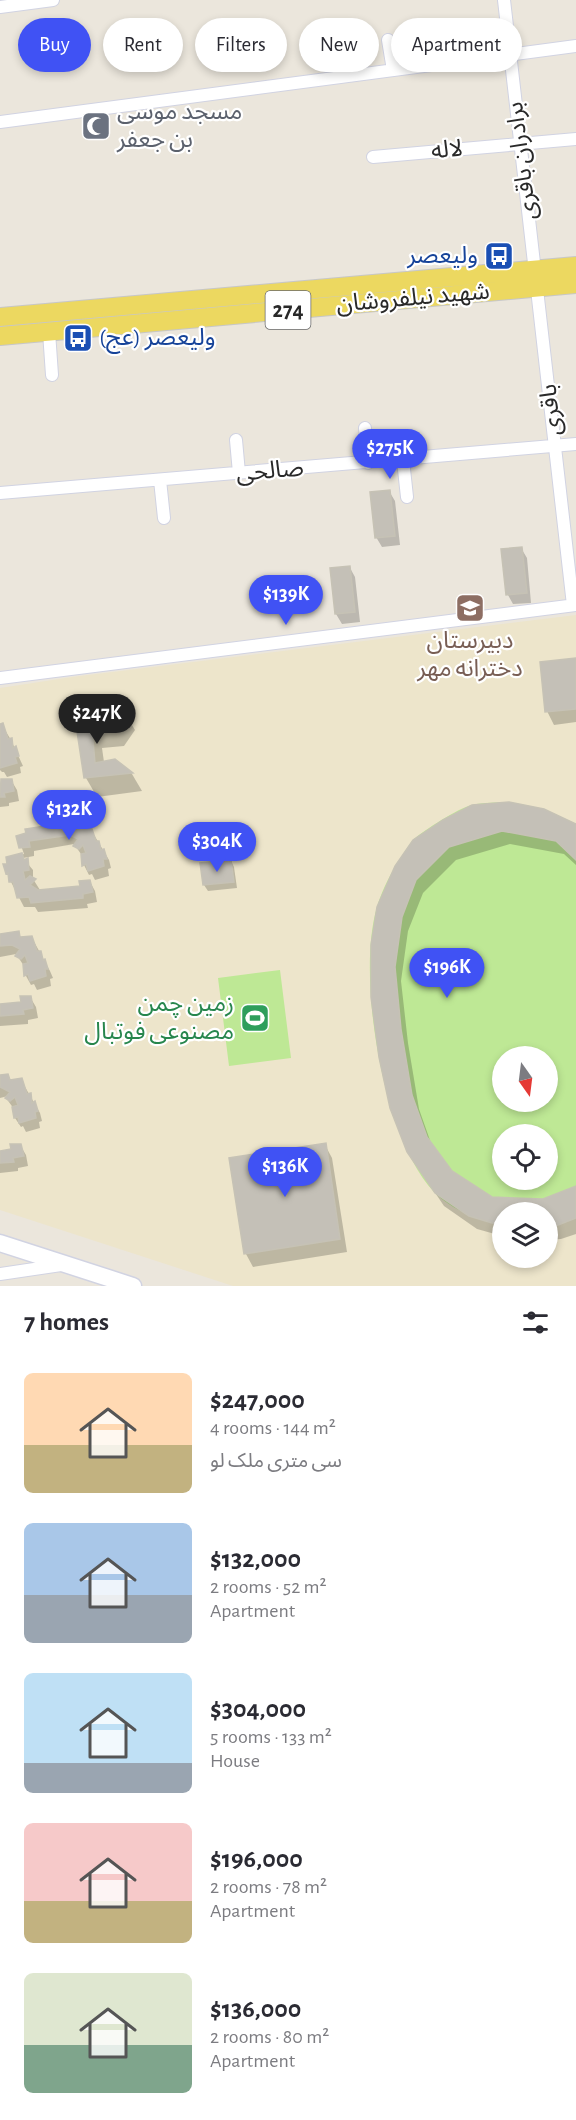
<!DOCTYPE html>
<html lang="en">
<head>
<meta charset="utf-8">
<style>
  :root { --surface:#fff; --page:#f7f7f7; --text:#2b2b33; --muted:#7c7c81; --accent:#4052f4 }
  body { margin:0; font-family:"Alegreya Sans","Noto Sans Arabic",sans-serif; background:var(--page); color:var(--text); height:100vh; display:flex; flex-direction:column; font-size:22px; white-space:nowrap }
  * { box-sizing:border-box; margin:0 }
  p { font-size:20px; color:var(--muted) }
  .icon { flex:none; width:33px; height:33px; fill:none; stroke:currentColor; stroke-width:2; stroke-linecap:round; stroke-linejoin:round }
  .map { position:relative; height:1286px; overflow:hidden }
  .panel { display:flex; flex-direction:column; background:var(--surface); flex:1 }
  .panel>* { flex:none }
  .hud { position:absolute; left:18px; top:18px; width:540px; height:54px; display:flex; gap:12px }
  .needle { width:39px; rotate:166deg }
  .controls { position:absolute; left:492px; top:1046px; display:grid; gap:12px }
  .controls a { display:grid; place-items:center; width:66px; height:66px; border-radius:50%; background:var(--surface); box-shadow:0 3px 9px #0003; font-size:30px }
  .price { position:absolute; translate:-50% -51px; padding:0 14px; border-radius:21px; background:var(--accent); color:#fff; font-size:20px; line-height:39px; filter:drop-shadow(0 2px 3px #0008) }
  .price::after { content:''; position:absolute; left:50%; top:36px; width:18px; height:14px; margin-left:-9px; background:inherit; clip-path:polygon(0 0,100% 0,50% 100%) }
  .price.current { background:#222; color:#fff }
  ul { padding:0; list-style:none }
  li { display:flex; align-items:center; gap:18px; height:150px; padding:0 24px }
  li span { display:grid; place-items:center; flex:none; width:168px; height:120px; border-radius:9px; color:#555 }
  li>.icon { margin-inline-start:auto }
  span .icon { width:72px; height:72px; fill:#fffc; stroke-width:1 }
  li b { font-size:26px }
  h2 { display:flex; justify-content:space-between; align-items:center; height:72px; padding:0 24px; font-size:26px }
  .tag { padding:0 21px; border-radius:27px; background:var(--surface); box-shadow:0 3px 9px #0003; font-size:21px; line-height:54px }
  .tag.current { background:var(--accent); color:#fff }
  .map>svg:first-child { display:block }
</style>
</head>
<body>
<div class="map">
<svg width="576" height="1286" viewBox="0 0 576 1286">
  <rect width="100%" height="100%" fill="#ebe6dc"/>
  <path fill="#ede5cb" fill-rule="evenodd" d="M576 615V1286H233L0 1210V688L72 677ZM502 1056H548V1101H502ZM502 1134H548V1179H502ZM502 1212H548V1257H502Z"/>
  <path fill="#bee895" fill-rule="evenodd" d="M509 802 544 809 576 824V1218L548 1227V1212H502V1226C478 1219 453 1211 434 1192 383 1138 356 977 377 907 382 890 391 872 401 858 405 852 409 844 414 839 425 830 458 808 472 805 483 802 497 803 509 802ZM502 1056H548V1101H502ZM502 1134H548V1179H502Z
    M280 970 291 1058 229 1066 218 978Z"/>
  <path fill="#0003" d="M389 491 395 501 400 545 382 547 376 537Z
    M521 548 527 558 531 603 513 604 508 595Z
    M350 568 355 577 360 622 342 624 336 614Z
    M576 659V722L554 725 547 711Z
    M124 712 135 730 124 746 102 748 104 762 115 760 132 774 142 791 97 797 86 778 76 719Z
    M0 725H2L11 740 23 766 20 767 21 773 7 777 4 772H2L0 770Z
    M11 780 17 790 19 801 9 803V806L0 807V786Z
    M443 821 576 826V865L564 854 510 844 456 860 423 893 408 931 401 981 408 1043 419 1109 432 1146 450 1172 491 1199 543 1201 576 1187V1234L561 1239 548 1240V1212H502V1236L477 1229 444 1206 417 1166 372 945Z
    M90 828 109 860 111 868 108 869 109 876 95 880 92 874 89 875 84 865 83 857 74 844 34 851V856L23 858 33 870V879L40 890 38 892 81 887 90 882 95 891 97 902 87 904 88 908 38 912 35 907H24L11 882 5 865H8V858L24 854 18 837Z
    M231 861 234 867 237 888 208 891 204 885 202 865Z
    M18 933 21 939 32 938 50 971 53 978 50 979 51 986 37 990 34 984 31 985 26 976 24 966 16 954 0 957V936Z
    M30 997 36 1007 38 1018 28 1020V1024L0 1026V1006L22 1003Z
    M0 1077 11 1081 21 1080 40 1113 42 1121 39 1122 40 1128 26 1132 23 1126 21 1127 15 1118 14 1109 6 1098 8 1096 0 1098Z
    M20 1145 26 1155 28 1166 18 1168V1171L0 1173V1152L12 1151Z
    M325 1145 332 1158 347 1252 253 1267 246 1254 231 1159Z"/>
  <path fill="#c4c0b7" stroke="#c6c2b5" stroke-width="1.5" d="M390 490 395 536 375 538 370 492Z
    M522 547 527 593 506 595 501 549Z
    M350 566 355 612 335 614 330 568Z
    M576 658V709L545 712 540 662Z
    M125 710 113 727 92 729 95 763 115 759 133 773 84 778 75 718Z
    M3 723 8 739 12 738 13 748 16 746 19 756 15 757 17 763 0 768V724Z
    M1 779H12L14 791 4 793 5 797H0Z
    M509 802 544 809 576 824V860L556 841 502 831 449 847 416 880 402 917 395 967 401 1029 412 1095 427 1137 452 1171 492 1197 543 1199 576 1186V1218L553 1227H548V1212H502V1226L469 1216 435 1193 407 1152 390 1108 379 1057 371 997V945L377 907 395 866 413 840 443 820 472 805Z
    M77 821 79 827 91 826 96 841H99L101 850 104 849 107 859H103L104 866 88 871 86 864 82 866 81 854 86 853 83 845 79 849 73 846 78 839 70 835 29 841 30 847 19 848 16 836 26 833 25 829Z
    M22 853 24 860 28 858 29 870 23 871 25 880 30 876 36 879 30 885 38 890 80 886 79 881 90 880 93 892 83 894V898L31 903 29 897 17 898 13 882H9L8 873 6 874 3 864H7L6 857Z
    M231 860 234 882 203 885 200 863Z
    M19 931 20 937 32 936 37 951H41L43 960 45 959 48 969H45L46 976 30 981 28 974 24 976 23 964 28 963 25 955 21 959 15 956 20 949 12 945 0 946V934Z
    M20 996H31L33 1008 23 1010 24 1014 0 1016V1004L21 1002Z
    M8 1074 10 1080 22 1078 27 1094 31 1093 32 1103 35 1101 38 1111 35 1112 36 1118 19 1123 18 1117 14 1118 12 1107 18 1105 15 1097 10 1101 5 1098 10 1092 0 1087V1075Z
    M326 1143 340 1239 244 1254 229 1158Z
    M10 1144H21L24 1156 13 1158 14 1162 0 1163V1151L11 1149Z"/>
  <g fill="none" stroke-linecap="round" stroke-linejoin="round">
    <g stroke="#d1d3e2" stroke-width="14">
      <path id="minor" d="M504 0 573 605
        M0 7 53 0
        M388 40 393 70
        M0 122 576 46
        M373 157 576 139
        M49 332 52 375
        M365 428 368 463
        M236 440 239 473
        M403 460 407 497
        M160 480 164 518
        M0 493 576 444
        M0 678 576 605
        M0 1274 61 1265"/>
    </g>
    <g stroke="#d1d3e2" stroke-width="19">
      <path id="secondary" d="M0 1243 133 1286"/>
    </g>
    <g stroke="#c7c7c7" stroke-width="20">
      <path id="primary" d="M0 317 576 266
        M0 336 576 284"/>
    </g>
    <use href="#minor" stroke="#fff" stroke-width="12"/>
    <use href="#secondary" stroke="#fff" stroke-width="16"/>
    <use href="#primary" stroke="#ecd860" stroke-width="18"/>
  </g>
  <defs>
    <g id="mosque-square" transform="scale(1.5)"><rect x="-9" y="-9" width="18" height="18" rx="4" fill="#6b7280" stroke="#fff"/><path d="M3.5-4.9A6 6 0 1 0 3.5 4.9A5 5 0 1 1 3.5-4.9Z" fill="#fff"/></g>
    <g id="bus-square" transform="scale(1.5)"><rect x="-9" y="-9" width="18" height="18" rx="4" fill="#1a4fb4" stroke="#fff"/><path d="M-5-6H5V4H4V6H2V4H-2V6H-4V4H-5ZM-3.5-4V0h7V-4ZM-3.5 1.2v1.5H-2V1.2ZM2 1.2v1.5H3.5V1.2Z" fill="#fff"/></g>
    <g id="school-square" transform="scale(1.5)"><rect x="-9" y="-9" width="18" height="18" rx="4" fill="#8d6e63" stroke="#fff"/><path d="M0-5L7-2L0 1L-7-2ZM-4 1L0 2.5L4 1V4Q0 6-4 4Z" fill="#fff"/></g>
    <g id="stadium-square" transform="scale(1.5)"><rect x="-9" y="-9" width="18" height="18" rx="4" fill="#2e9e5b" stroke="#fff"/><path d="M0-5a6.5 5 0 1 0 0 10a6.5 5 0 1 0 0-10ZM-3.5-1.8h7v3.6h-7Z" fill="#fff"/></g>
  </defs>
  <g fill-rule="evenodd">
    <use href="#mosque-square" x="96" y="126"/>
    <use href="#bus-square" x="499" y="256"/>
    <use href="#bus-square" x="78" y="338"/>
    <use href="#school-square" x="470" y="608"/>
    <use href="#stadium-square" x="255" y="1018"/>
  </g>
  <g text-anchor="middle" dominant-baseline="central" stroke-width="4.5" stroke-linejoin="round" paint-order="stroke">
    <rect fill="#fff" stroke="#696969" stroke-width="1.5" x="265.5" y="291" width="45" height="38" rx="4.5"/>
    <g font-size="22" font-weight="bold" fill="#292929">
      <text x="288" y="310">274</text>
    </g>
    <g font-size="24" fill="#5b616d" stroke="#fff" text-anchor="start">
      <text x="117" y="112">مسجد موسی<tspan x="117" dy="28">بن جعفر</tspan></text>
    </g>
    <g font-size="24" fill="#292929" stroke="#fff">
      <text transform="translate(447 150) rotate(-5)">لاله</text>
      <text transform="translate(522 161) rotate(-97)">برادران باقری</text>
      <text transform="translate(413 298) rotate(-5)">شهید نیلفروشان</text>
      <text transform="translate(551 410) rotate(-96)">باقری</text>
      <text transform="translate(270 471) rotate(-5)">صالحی</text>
    </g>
    <g font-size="24" fill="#164399" stroke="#fff" text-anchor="end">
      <text x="478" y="256">ولیعصر</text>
      <text x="99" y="338" text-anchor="start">ولیعصر (عج)</text>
    </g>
    <g font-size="24" fill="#785e54" stroke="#fff">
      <text x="470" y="641">دبیرستان<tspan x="470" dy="28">دخترانه مهر</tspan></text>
    </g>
    <g font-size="24" fill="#27864d" stroke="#fff" text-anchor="end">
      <text x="234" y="1004">زمین چمن<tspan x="234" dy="28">مصنوعی فوتبال</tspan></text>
    </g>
  </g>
</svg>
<div class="controls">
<a><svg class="needle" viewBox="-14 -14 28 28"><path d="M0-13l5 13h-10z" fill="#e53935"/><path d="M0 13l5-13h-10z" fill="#7c7c81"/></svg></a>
<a><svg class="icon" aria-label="locate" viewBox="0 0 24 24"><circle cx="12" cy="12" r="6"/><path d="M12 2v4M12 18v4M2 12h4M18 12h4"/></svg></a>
<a><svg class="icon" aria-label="layers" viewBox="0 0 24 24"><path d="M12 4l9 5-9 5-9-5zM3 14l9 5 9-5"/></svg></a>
</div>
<b class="price" style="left:390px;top:480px">$275K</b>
<b class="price" style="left:286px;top:626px">$139K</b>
<b class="price current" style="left:97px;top:745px">$247K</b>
<b class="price" style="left:69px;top:841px">$132K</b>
<b class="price" style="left:217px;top:873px">$304K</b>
<b class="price" style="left:447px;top:999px">$196K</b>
<b class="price" style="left:285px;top:1198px">$136K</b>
<div class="hud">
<a class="tag current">Buy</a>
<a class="tag">Rent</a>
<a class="tag">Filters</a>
<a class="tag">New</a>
<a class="tag">Apartment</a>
</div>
</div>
<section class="panel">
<h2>7 homes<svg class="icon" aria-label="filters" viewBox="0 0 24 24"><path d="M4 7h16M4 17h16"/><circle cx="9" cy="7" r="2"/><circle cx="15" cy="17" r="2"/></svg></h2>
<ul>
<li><span style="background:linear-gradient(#ffd9b3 60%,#c2b280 0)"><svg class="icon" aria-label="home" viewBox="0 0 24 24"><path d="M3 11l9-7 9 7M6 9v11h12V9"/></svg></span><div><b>$247,000</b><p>4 rooms · 144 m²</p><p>سی متری ملک لو</p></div></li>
<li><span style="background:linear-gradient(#a9c7e8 60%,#9aa5b1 0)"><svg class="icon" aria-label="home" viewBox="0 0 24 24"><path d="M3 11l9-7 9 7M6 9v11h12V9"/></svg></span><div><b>$132,000</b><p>2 rooms · 52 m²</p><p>Apartment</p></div></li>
<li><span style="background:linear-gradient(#bfe0f5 75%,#9aa5b1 0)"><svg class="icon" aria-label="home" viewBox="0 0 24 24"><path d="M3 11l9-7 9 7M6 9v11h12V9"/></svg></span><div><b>$304,000</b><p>5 rooms · 133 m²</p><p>House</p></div></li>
<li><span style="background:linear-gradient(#f6c9c9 65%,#c2b280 0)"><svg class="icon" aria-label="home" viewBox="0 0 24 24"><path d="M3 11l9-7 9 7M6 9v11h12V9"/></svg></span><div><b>$196,000</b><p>2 rooms · 78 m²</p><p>Apartment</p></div></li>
<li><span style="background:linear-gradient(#dfe7d0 60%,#7fa58c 0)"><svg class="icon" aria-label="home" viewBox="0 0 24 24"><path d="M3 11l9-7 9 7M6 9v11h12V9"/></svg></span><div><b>$136,000</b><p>2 rooms · 80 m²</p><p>Apartment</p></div></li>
</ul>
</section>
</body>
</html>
